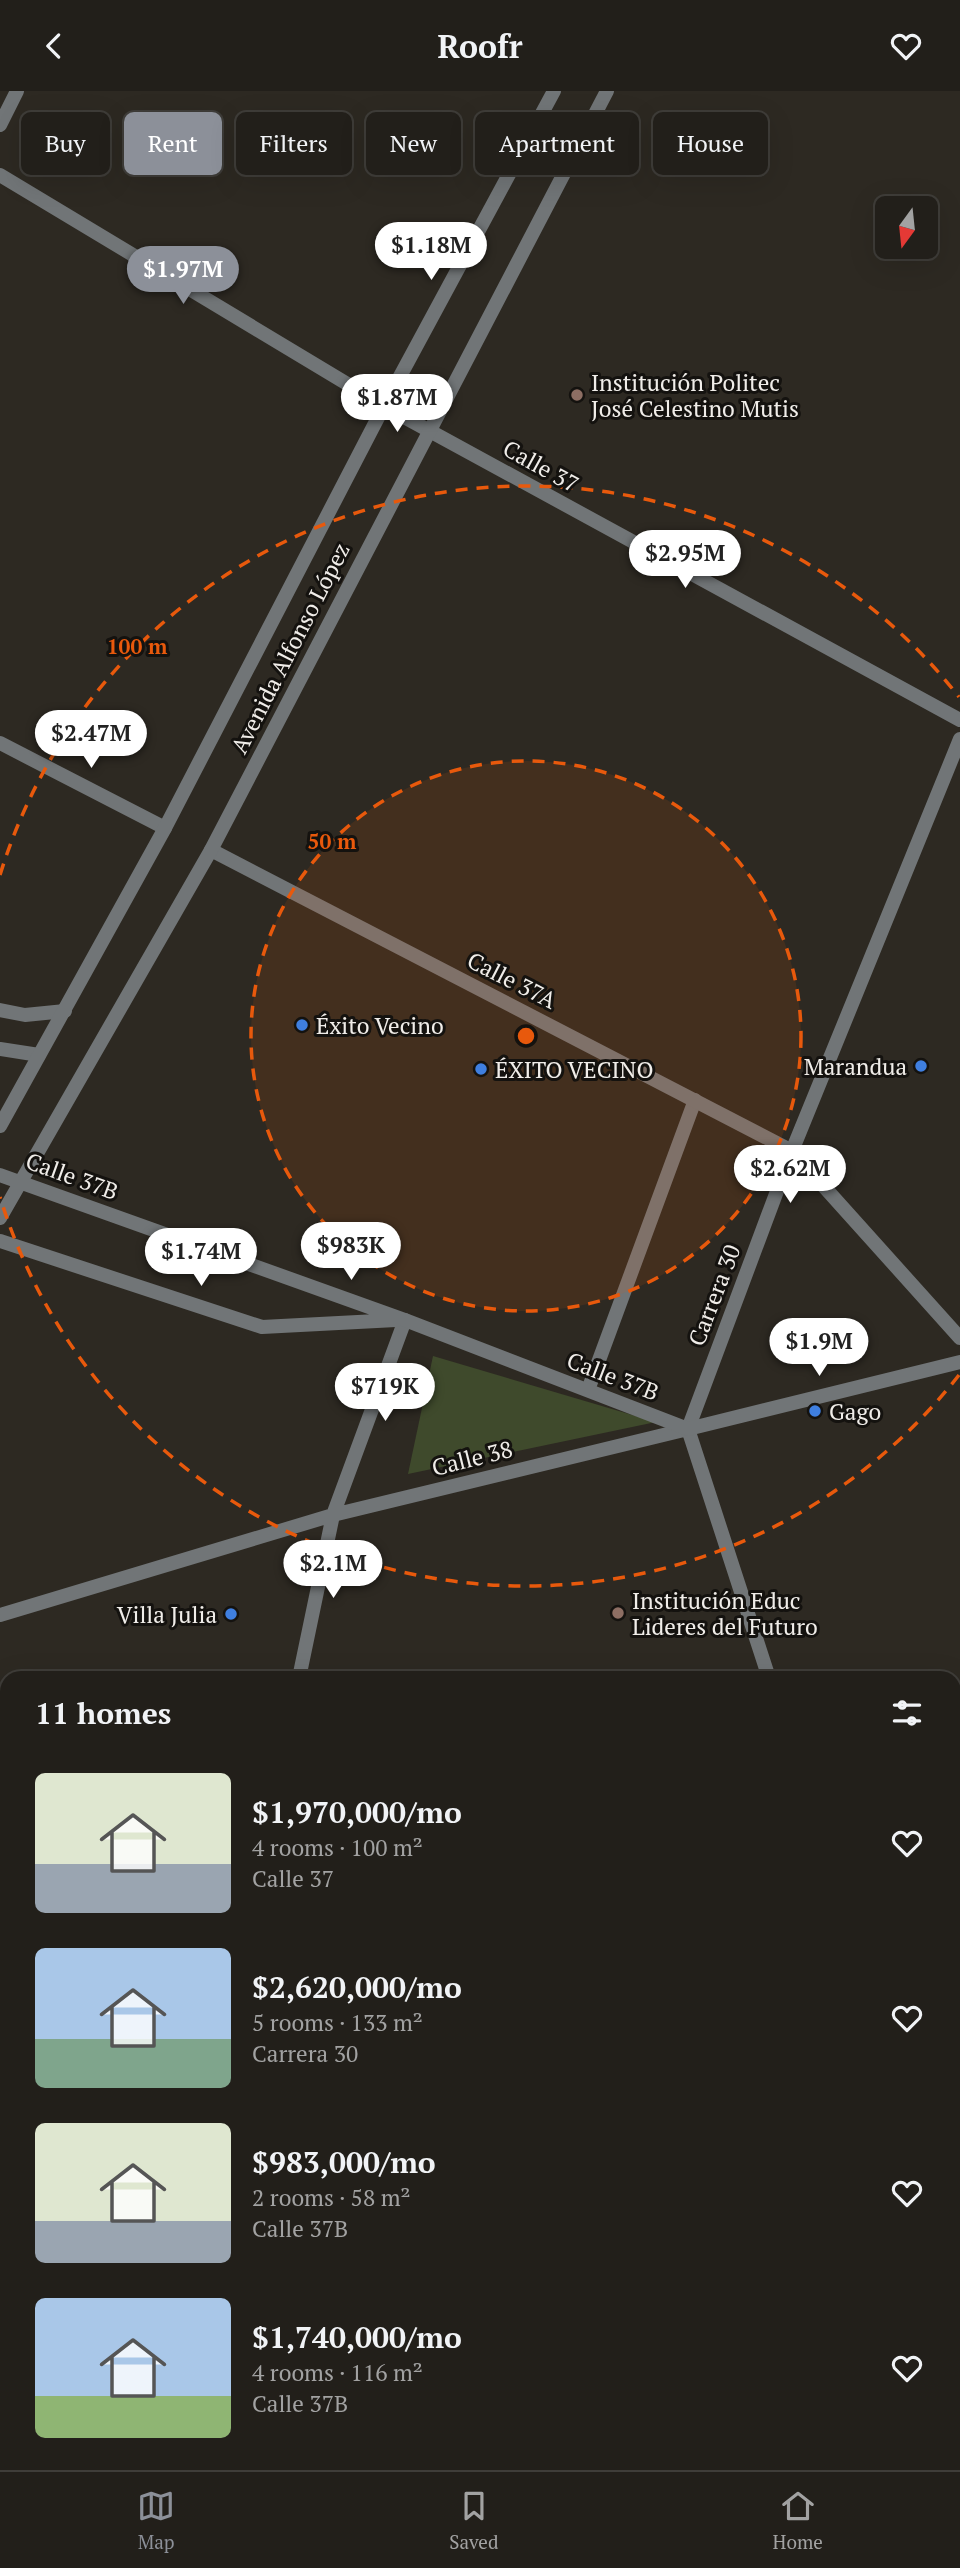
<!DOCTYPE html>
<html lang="en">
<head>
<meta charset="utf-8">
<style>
  :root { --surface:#221f1a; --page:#2e2c27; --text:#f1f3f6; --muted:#a2a2a2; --line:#3f3d39; --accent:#8c9099 }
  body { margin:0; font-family:"PT Serif",serif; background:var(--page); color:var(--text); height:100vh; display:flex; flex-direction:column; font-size:26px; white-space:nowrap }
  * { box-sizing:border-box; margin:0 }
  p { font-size:23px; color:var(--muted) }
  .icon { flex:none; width:38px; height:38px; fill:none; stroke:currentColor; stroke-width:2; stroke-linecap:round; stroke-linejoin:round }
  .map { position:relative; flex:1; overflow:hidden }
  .sheet { position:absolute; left:0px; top:1580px; width:961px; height:800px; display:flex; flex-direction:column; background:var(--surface); border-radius:21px 21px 0 0; box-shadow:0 7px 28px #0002,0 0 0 2px var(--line) }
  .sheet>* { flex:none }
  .guide { position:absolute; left:21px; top:21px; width:919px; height:63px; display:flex; gap:14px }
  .needle { width:46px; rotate:195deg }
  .controls { position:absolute; left:875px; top:105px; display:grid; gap:14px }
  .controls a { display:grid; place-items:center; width:63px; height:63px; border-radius:10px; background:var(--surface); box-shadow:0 7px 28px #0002,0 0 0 2px var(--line); font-size:35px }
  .price { position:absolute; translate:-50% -60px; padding:0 16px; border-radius:24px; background:#fff; color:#222; font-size:23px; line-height:46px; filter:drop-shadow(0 2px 4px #0008) }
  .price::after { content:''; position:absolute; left:50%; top:42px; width:21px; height:16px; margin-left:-10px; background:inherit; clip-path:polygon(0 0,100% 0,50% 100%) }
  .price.selected { background:var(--accent); color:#fff }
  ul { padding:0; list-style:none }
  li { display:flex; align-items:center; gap:21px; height:175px; padding:0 35px }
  li span { display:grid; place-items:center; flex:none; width:196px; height:140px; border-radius:10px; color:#555 }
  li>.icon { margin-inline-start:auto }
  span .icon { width:84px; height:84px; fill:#fffc; stroke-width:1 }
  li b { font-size:30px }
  h2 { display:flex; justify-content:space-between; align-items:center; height:84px; padding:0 35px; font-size:30px }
  .chip { padding:0 24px; border-radius:10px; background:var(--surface); box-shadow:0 7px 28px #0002,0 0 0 2px var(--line); font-size:24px; line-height:63px }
  .chip.selected { background:var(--accent); color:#fff }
  header { display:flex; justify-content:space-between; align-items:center; height:91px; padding:0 35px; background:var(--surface); font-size:32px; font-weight:700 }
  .tab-bar { display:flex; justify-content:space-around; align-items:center; height:98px; border-top:2px solid var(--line); background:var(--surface); font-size:19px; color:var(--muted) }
  .tab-bar a { display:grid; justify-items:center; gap:4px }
  .tab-bar .selected { color:var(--accent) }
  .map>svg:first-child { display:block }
</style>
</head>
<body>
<header><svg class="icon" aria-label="back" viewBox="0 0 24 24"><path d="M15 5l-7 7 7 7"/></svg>Roofr<svg class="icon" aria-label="heart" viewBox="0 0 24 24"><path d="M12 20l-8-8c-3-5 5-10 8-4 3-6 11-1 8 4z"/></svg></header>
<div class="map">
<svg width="960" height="2379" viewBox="0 0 960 2379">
  <rect width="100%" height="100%" fill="#2d2922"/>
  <path fill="#3f4a2c" d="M433 1265 656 1331 408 1383Z"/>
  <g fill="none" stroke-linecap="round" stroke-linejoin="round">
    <path stroke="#485963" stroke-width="10" d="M0 2061H7
      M803 2373 810 2379
      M938 2379 951 2373"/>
    <path stroke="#7d7a74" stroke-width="4.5" stroke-dasharray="5 5" stroke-linecap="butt" d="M954 1833 960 1831"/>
    <path stroke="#717577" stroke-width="14" d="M0 919 25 924 65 920
      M0 958 39 964
      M588 1299 695 1009
      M954 2221 960 2212
      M954 2303 960 2308
      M0 2322 7 2331
      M37 2373 41 2379
      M224 2379 226 2373"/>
    <path stroke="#717577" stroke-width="14" d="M0 34 17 0
      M0 84 384 315 960 629
      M0 652 165 737
      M211 759 792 1060 960 1247
      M0 1524 333 1424 688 1338
      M299 1587 333 1424 405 1229
      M769 1587 688 1338 792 1060 960 648
      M954 1951 960 1958
      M205 2379 213 2373"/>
    <path stroke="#717577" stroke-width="14" d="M0 1035 165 737 384 315 554 0
      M0 1084 405 1229 688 1338 960 1271
      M0 1127 211 759 607 0
      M0 1150 262 1236 396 1229
      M0 1645 7 1662
      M0 1766 7 1780
      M328 2373 331 2379
      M379 2373 382 2379"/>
  </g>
  <circle cx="526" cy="945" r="275" fill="#e8590c" fill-opacity=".12"/>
  <g fill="none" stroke="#e8590c" stroke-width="3.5" stroke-dasharray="12 9">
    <circle cx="526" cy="945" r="275"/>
    <path d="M959 1284A550 550 0 0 1 0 1106M0 784A550 550 0 0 1 959 606"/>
  </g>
  <g fill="#8d6e63" stroke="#14120f" stroke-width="2.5">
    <circle cx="577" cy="304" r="7"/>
    <circle cx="618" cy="1522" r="7"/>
  </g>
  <g fill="#3f7fe0" stroke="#14120f" stroke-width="2.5">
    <circle cx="302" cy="934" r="7"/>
    <circle cx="921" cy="975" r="7"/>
    <circle cx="481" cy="978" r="7"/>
    <circle cx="815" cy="1320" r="7"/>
    <circle cx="231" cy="1523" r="7"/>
  </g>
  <g text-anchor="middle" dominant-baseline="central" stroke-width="6" stroke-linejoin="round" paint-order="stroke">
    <g font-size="23" fill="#f0ede9" stroke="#14120f" text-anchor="start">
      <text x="591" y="291">Institución Politec<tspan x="591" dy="26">José Celestino Mutis</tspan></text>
      <text x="316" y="934">Éxito Vecino</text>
      <text x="907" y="975" text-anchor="end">Marandua</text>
      <text x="495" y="978">ÉXITO VECINO</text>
      <text x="829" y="1320">Gago</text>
      <text x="632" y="1509">Institución Educ<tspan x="632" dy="26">Lideres del Futuro</tspan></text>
      <text x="217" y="1523" text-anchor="end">Villa Julia</text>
    </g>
    <g font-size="23" fill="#f0ede9" stroke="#14120f">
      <text transform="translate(541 375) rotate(29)">Calle 37</text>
      <text transform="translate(290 557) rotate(-63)">Avenida Alfonso López</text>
      <text transform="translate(512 889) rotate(27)">Calle 37A</text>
      <text transform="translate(72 1085) rotate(20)">Calle 37B</text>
      <text transform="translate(714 1204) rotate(-69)">Carrera 30</text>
      <text transform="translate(613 1285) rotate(21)">Calle 37B</text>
      <text transform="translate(472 1367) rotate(-14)">Calle 38</text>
    </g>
  </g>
  <circle cx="526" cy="945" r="10" fill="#e8590c" stroke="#14120f" stroke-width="3.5"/>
  <g font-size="21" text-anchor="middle" font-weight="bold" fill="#e8590c" stroke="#14120f" stroke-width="6" stroke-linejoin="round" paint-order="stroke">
    <text x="137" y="563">100 m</text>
    <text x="332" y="758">50 m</text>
  </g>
</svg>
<div class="controls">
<a><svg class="needle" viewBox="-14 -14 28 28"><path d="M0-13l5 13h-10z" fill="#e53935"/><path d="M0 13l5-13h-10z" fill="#a2a2a2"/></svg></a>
</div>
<b class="price" style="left:431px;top:191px">$1.18M</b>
<b class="price selected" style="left:183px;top:215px">$1.97M</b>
<b class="price" style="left:397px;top:343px">$1.87M</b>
<b class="price" style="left:685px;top:499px">$2.95M</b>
<b class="price" style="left:91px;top:679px">$2.47M</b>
<b class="price" style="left:790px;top:1114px">$2.62M</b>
<b class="price" style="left:351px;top:1191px">$983K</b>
<b class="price" style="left:201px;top:1197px">$1.74M</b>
<b class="price" style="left:819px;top:1287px">$1.9M</b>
<b class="price" style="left:385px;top:1332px">$719K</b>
<b class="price" style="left:333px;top:1509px">$2.1M</b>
<div class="guide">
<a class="chip">Buy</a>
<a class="chip selected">Rent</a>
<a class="chip">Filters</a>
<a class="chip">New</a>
<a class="chip">Apartment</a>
<a class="chip">House</a>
</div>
<section class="sheet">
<h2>11 homes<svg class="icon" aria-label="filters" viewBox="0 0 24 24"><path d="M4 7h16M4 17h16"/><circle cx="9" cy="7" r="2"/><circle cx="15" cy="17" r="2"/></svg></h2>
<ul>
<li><span style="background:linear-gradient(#dfe7d0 65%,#9aa5b1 0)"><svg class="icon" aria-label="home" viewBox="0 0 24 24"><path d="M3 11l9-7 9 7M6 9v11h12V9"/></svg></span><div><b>$1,970,000/mo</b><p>4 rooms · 100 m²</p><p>Calle 37</p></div><svg class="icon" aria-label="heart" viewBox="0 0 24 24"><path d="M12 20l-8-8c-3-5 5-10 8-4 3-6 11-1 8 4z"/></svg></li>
<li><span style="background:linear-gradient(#a9c7e8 65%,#7fa58c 0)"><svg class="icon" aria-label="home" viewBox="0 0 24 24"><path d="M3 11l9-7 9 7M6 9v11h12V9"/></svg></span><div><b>$2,620,000/mo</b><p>5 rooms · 133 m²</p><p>Carrera 30</p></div><svg class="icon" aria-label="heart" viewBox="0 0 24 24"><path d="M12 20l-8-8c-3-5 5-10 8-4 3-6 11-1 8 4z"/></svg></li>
<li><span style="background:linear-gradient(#dfe7d0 70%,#9aa5b1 0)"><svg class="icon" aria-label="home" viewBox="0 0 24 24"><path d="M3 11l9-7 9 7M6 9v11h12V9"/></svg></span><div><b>$983,000/mo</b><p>2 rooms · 58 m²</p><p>Calle 37B</p></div><svg class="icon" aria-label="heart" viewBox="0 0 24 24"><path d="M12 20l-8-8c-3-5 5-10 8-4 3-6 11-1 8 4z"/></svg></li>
<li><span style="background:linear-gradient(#a9c7e8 70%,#8fb573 0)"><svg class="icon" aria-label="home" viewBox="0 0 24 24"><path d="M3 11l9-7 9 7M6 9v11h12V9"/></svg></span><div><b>$1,740,000/mo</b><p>4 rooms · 116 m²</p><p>Calle 37B</p></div><svg class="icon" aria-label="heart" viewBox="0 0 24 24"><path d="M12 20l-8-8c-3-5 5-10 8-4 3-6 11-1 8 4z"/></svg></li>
</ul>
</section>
</div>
<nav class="tab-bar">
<a class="selected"><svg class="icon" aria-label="map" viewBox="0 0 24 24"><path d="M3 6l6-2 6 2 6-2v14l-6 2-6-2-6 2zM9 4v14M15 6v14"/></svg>Map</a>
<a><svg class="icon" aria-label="saved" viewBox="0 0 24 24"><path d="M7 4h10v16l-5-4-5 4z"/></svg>Saved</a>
<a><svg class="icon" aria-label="home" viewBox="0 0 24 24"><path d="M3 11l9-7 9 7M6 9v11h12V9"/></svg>Home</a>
</nav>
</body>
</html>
